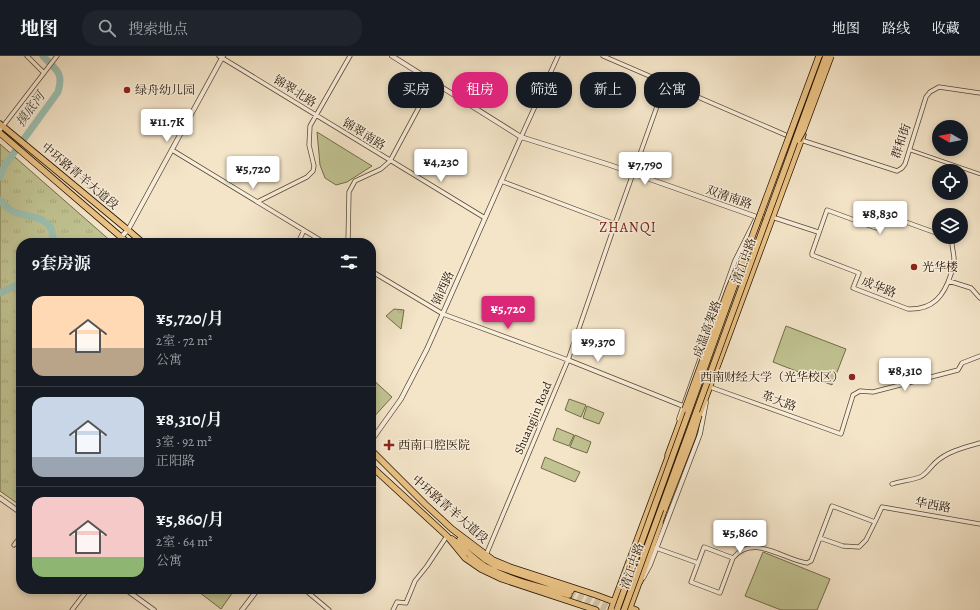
<!DOCTYPE html>
<html lang="zh">
<head>
<meta charset="utf-8">
<style>
  :root { --surface:#171b24; --page:#20242c; --text:#f1f3f6; --muted:#9ea1a6; --line:#363941; --accent:#db2777 }
  body { margin:0; font-family:Alegreya,"Noto Serif SC",serif; background:var(--page); color:var(--text); height:100vh; display:flex; flex-direction:column; font-size:15px; white-space:nowrap }
  * { box-sizing:border-box; margin:0 }
  p { font-size:13px; color:var(--muted) }
  .icon { flex:none; width:22px; height:22px; fill:none; stroke:currentColor; stroke-width:2; stroke-linecap:round; stroke-linejoin:round }
  .map { position:relative; flex:1; overflow:hidden }
  .details { position:absolute; left:16px; top:182px; width:360px; height:356px; display:flex; flex-direction:column; background:var(--surface); border-radius:16px; box-shadow:0 2px 6px #0003 }
  .details>* { flex:none }
  .banner { position:absolute; left:388px; top:16px; width:380px; height:36px; display:flex; gap:8px }
  .needle { width:26px; rotate:279deg }
  .fabs { position:absolute; left:932px; top:64px; display:grid; gap:8px }
  .fabs a { display:grid; place-items:center; width:36px; height:36px; border-radius:50%; background:var(--surface); box-shadow:0 2px 6px #0003; font-size:20px }
  .price { position:absolute; translate:-50% -34px; padding:0 9px; border-radius:4px; background:#fff; color:#222; font-size:13px; line-height:26px; filter:drop-shadow(0 1px 2px #0008) }
  .price::after { content:''; position:absolute; left:50%; top:24px; width:12px; height:9px; margin-left:-6px; background:inherit; clip-path:polygon(0 0,100% 0,50% 100%) }
  .price.on { background:var(--accent); color:#fff }
  ul { padding:0; list-style:none }
  li { display:flex; align-items:center; gap:12px; height:100px; padding:0 16px }
  li+li { border-top:1px solid var(--line) }
  li span { display:grid; place-items:center; flex:none; width:112px; height:80px; border-radius:12px; color:#555 }
  li>.icon { margin-inline-start:auto }
  span .icon { width:48px; height:48px; fill:#fffc; stroke-width:1 }
  li b { font-size:17px }
  h2 { display:flex; justify-content:space-between; align-items:center; height:48px; padding:0 16px; font-size:17px }
  .pill { padding:0 14px; border-radius:16px; background:var(--surface); box-shadow:0 2px 6px #0003; font-size:14px; line-height:36px }
  .pill.on { background:var(--accent); color:#fff }
  header { display:flex; align-items:center; gap:24px; box-sizing:border-box; height:56px; padding:0 20px; background:var(--surface); border-bottom:1px solid var(--line) }
  header strong { font-size:19px }
  nav { display:flex; gap:22px; margin-inline-start:auto; font-size:14px }
  .search { width:280px; height:36px; background:var(--page); display:flex; align-items:center; gap:10px; box-sizing:border-box; padding:0 14px; border-radius:16px; color:var(--muted); font-size:15px }
  .map>svg:first-child { display:block }
</style>
</head>
<body>
<header>
<strong>地图</strong>
<div class="search"><svg class="icon" aria-label="search" viewBox="0 0 24 24"><circle cx="10" cy="10" r="6"/><path d="M15 15l6 6"/></svg>搜索地点</div>
<nav><a>地图</a><a>路线</a><a>收藏</a></nav>
</header>
<div class="map">
<svg width="980" height="554" viewBox="0 0 980 554">
  <defs>
    <pattern id="park-tufts" width="24" height="20" patternUnits="userSpaceOnUse"><rect width="24" height="20" fill="#c1c392"/><path d="M3 7l-1-3M5 7V3M7 7l1-3M15 17l-1-3M17 17v-4M19 17l1-3" fill="none" stroke="#a6a77c"/></pattern>
  </defs>
  <rect width="100%" height="100%" fill="#f4e5c9"/>
  <filter id="stains"><feTurbulence type="fractalNoise" baseFrequency=".005" numOctaves="4"/><feColorMatrix values="0 0 0 0 .2 0 0 0 0 .09 0 0 0 0 .02 0 0 0 .5 -.17"/></filter>
  <radialGradient id="worn" r=".72"><stop offset=".6" stop-color="#630" stop-opacity="0"/><stop offset="1" stop-color="#630" stop-opacity=".3"/></radialGradient>
  <path fill="#c1c392" stroke="#736b49" d="M317 76 372 110 347 126 336 129 325 122 320 109Z
    M786 270 846 293 832 329 773 306Z
    M371 322 392 341 371 364Z
    M569 343 586 349 581 361 565 354Z
    M587 350 604 357 599 368 583 362Z
    M557 372 574 379 569 390 553 384Z
    M575 379 591 386 587 397 570 391Z
    M545 401 580 416 575 426 541 412Z
    M763 496 830 523 817 554H781L745 540Z
    M195 533H230L233 536 221 553Z"/>
  <path fill="url(#park-tufts)" stroke="#736b49" d="M0 88 113 187H21V450L0 435Z
    M394 253 404 254 401 273 386 260Z"/>
  <g fill="none" stroke-linecap="round" stroke-linejoin="round">
    <path stroke="#9cc0b1" stroke-width="7" d="M0 121 5 109 58 36C64 16 56 14 43 0
      M0 144C4 149 8 153 14 156 26 161 46 159 52 175 53 178 53 183 53 187
      M0 237 21 227"/>
    <path stroke="#d5c6ab" stroke-width="5.5" stroke-dasharray="5.5 3" stroke-linecap="butt" d="M571 535 622 554
      M569 539 608 554"/>
    <g stroke="#594832" stroke-width="4">
      <path id="pedestrian" d="M910 94 980 118"/>
    </g>
    <g stroke="#594832" stroke-width="5">
      <path id="minor" d="M27 0 44 17
        M219 0 485 162
        M603 0 788 80
        M0 74 57 0
        M521 81 558 0
        M801 84 897 115 902 112 905 108 926 41 930 36 939 31 980 37
        M172 94 325 187
        M501 125 615 168
        M257 146 307 121 313 115 314 110 309 89 310 70 350 0
        M772 161 818 176
        M939 178 881 157 876 172 827 154 812 197V199L859 217 853 232 908 253C933 254 944 240 951 218 952 213 954 208 954 203 954 198 952 192 952 187L944 181
        M298 187 304 174
        M348 187 349 136 355 125 381 113 390 105 433 25
        M371 215 443 258 568 304
        M949 225 971 232 980 242
        M710 331 841 378 853 339 860 335 873 336 958 314 962 307 980 300
        M892 428C901 425 912 424 920 421 927 418 931 410 936 406 948 395 966 391 980 387
        M820 482 843 490 859 491 866 484 875 466
        M14 489 21 480
        M704 491 733 502 720 537 691 526Z
        M656 492 698 507
        M486 499 568 304 615 168 665 28
        M733 502C753 477 784 504 807 507L811 505 813 500 832 450 875 466 882 451 980 468
        M304 533 329 554
        M72 554 88 533
        M393 554 397 546 406 547 415 525 427 510 447 480"/>
    </g>
    <g stroke="#594832" stroke-width="5.5">
      <path id="tertiary" d="M392 0 521 81 610 109 757 161H768
        M121 181 128 174 223 0
        M568 304 683 350
        M679 363 735 205 757 161
        M371 385 401 343 427 293 521 81
        M0 442 21 457
        M643 522 650 509 700 378 706 346
        M125 533 154 554
        M242 554 258 533"/>
    </g>
    <g stroke="#251300" stroke-width="7">
      <path id="primary" d="M0 68 128 174 143 187
        M0 77 128 187
        M698 362 803 79
        M371 394 425 448 452 473 493 504 510 511 596 539 636 554
        M371 410 447 480 465 502 481 513 502 523 596 554
        M658 471 666 449
        M452 483C464 492 473 503 486 511 511 525 542 531 569 539
        M460 483 486 504 496 510 571 535
        M611 554 670 396
        M629 554 641 521"/>
    </g>
    <g stroke="#251300" stroke-width="7">
      <path id="trunk" d="M668 399 685 353
        M640 525 660 468"/>
    </g>
    <use href="#pedestrian" stroke="#f8eedc" stroke-width="2.5"/>
    <use href="#minor" stroke="#f8eedc" stroke-width="3.5"/>
    <use href="#tertiary" stroke="#f8eedc" stroke-width="4"/>
    <use href="#primary" stroke="#eac284" stroke-width="5.5"/>
    <use href="#trunk" stroke="#eac284" stroke-width="5.5"/>
    <g stroke="#251300" stroke-width="7" stroke-linecap="butt">
      <path id="trunk-bridge" d="M798 84 803 75 831 0
        M685 353 729 232 737 213
        M665 452 693 380 699 359
        M617 554 753 178 819 0
        M624 554 826 0"/>
    </g>
    <use href="#trunk-bridge" stroke="#eac284" stroke-width="5.5"/>
  </g>
  <g fill="#8f2418" stroke="#f8eedc" stroke-width="1.5">
    <circle cx="127" cy="34" r="4"/>
    <circle cx="914" cy="211" r="4"/>
    <circle cx="852" cy="321" r="4"/>
    <path d="M387 383h4v4h4v4h-4v4h-4v-4h-4v-4h4z"/>
  </g>
  <g text-anchor="middle" dominant-baseline="central" stroke-width="3" stroke-linejoin="round" paint-order="stroke">
    <g font-size="12" fill="#251300" stroke="#f8eedc" text-anchor="start">
      <text x="135" y="34">绿舟幼儿园</text>
      <text x="922" y="211">光华楼</text>
      <text x="844" y="321" text-anchor="end">西南财经大学（光华校区）</text>
      <text x="398" y="389">西南口腔医院</text>
    </g>
    <g font-size="12" fill="#251300" stroke="#f8eedc">
      <text transform="translate(295 35) rotate(32)">锦翠北路</text>
      <text transform="translate(364 78) rotate(32)">锦翠南路</text>
      <text transform="translate(901 85) rotate(-71)">群和街</text>
      <text transform="translate(80 120) rotate(40)">中环路青羊大道段</text>
      <text transform="translate(729 141) rotate(19)">双清南路</text>
      <text transform="translate(744 205) rotate(-70)">清江中路</text>
      <text transform="translate(879 231) rotate(22)">成华路</text>
      <text transform="translate(443 232) rotate(-66)">锦西路</text>
      <text transform="translate(707 273) rotate(-70)">成温高架路</text>
      <text transform="translate(779 345) rotate(20)">革大路</text>
      <text transform="translate(533 362) rotate(-67)">Shuangjin Road</text>
      <text transform="translate(933 449) rotate(10)">华西路</text>
      <text transform="translate(450 453) rotate(41)">中环路青羊大道段</text>
      <text transform="translate(632 510) rotate(-71)">清江中路</text>
    </g>
    <g font-size="13" font-style="italic" fill="#4f503e" stroke="#f8eedc">
      <text transform="translate(30 53) rotate(-54)">摸底河</text>
    </g>
    <g font-size="14" letter-spacing="1" fill="#7a1f14" stroke="#f8eedc">
      <text x="628" y="171">ZHANQI</text>
    </g>
  </g>
  <rect width="100%" height="100%" filter="url(#stains)"/>
  <rect width="100%" height="100%" fill="url(#worn)"/>
</svg>
<div class="fabs">
<a><svg class="needle" viewBox="-14 -14 28 28"><path d="M0-13l5 13h-10z" fill="#e53935"/><path d="M0 13l5-13h-10z" fill="#9ea1a6"/></svg></a>
<a><svg class="icon" aria-label="locate" viewBox="0 0 24 24"><circle cx="12" cy="12" r="6"/><path d="M12 2v4M12 18v4M2 12h4M18 12h4"/></svg></a>
<a><svg class="icon" aria-label="layers" viewBox="0 0 24 24"><path d="M12 4l9 5-9 5-9-5zM3 14l9 5 9-5"/></svg></a>
</div>
<b class="price" style="left:167px;top:87px">¥11.7K</b>
<b class="price" style="left:441px;top:127px">¥4,230</b>
<b class="price" style="left:645px;top:130px">¥7,790</b>
<b class="price" style="left:253px;top:134px">¥5,720</b>
<b class="price" style="left:880px;top:179px">¥8,830</b>
<b class="price on" style="left:508px;top:274px">¥5,720</b>
<b class="price" style="left:598px;top:307px">¥9,370</b>
<b class="price" style="left:905px;top:336px">¥8,310</b>
<b class="price" style="left:740px;top:498px">¥5,860</b>
<div class="banner">
<a class="pill">买房</a>
<a class="pill on">租房</a>
<a class="pill">筛选</a>
<a class="pill">新上</a>
<a class="pill">公寓</a>
</div>
<section class="details">
<h2>9套房源<svg class="icon" aria-label="filters" viewBox="0 0 24 24"><path d="M4 7h16M4 17h16"/><circle cx="9" cy="7" r="2"/><circle cx="15" cy="17" r="2"/></svg></h2>
<ul>
<li><span style="background:linear-gradient(#ffd9b3 65%,#b9a48a 0)"><svg class="icon" aria-label="home" viewBox="0 0 24 24"><path d="M3 11l9-7 9 7M6 9v11h12V9"/></svg></span><div><b>¥5,720/月</b><p>2室 · 72 m²</p><p>公寓</p></div></li>
<li><span style="background:linear-gradient(#c9d6e8 75%,#9aa5b1 0)"><svg class="icon" aria-label="home" viewBox="0 0 24 24"><path d="M3 11l9-7 9 7M6 9v11h12V9"/></svg></span><div><b>¥8,310/月</b><p>3室 · 92 m²</p><p>正阳路</p></div></li>
<li><span style="background:linear-gradient(#f6c9c9 75%,#8fb573 0)"><svg class="icon" aria-label="home" viewBox="0 0 24 24"><path d="M3 11l9-7 9 7M6 9v11h12V9"/></svg></span><div><b>¥5,860/月</b><p>2室 · 64 m²</p><p>公寓</p></div></li>
</ul>
</section>
</div>
</body>
</html>
